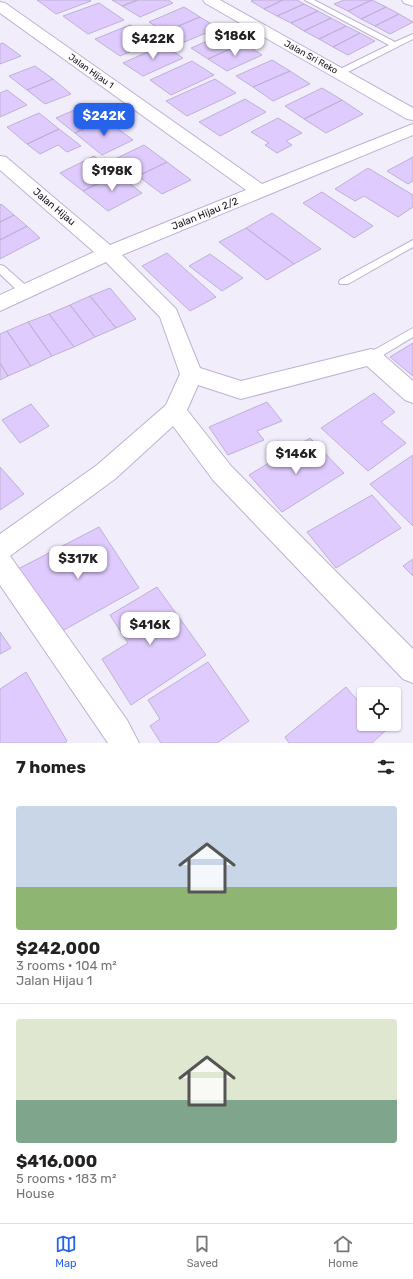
<!DOCTYPE html>
<html lang="en">
<head>
<meta charset="utf-8">
<style>
  :root { --surface:#fff; --page:#f2f2f2; --text:#222; --muted:#767676; --line:#e0e0e0; --accent:#2563eb }
  body { margin:0; font-family:Rubik,sans-serif; background:var(--page); color:var(--text); height:100vh; display:flex; flex-direction:column; font-size:15px; white-space:nowrap }
  * { box-sizing:border-box; margin:0 }
  p { font-size:13px; color:var(--muted) }
  .icon { flex:none; width:22px; height:22px; fill:none; stroke:currentColor; stroke-width:2; stroke-linecap:round; stroke-linejoin:round }
  .map { position:relative; height:743px; overflow:hidden }
  .side { display:flex; flex-direction:column; background:var(--surface); flex:1 }
  .side>* { flex:none }
  .controls { position:absolute; left:357px; top:687px; display:grid; gap:8px }
  .controls a { display:grid; place-items:center; width:44px; height:44px; border-radius:4px; background:var(--surface); box-shadow:0 1px 3px #0004; font-size:20px }
  .price { position:absolute; translate:-50% -34px; padding:0 9px; border-radius:8px; background:#fff; color:#222; font-size:13px; line-height:26px; filter:drop-shadow(0 1px 2px #0008) }
  .price::after { content:''; position:absolute; left:50%; top:24px; width:12px; height:9px; margin-left:-6px; background:inherit; clip-path:polygon(0 0,100% 0,50% 100%) }
  .price.current { background:var(--accent); color:#fff }
  ul { padding:0; list-style:none }
  li { display:grid; align-content:center; gap:8px; height:212px; padding:0 16px }
  li+li { border-top:1px solid var(--line) }
  li span { display:grid; place-items:center; height:124px; border-radius:4px; color:#555 }
  li>.icon { margin-inline-start:auto }
  span .icon { width:72px; height:72px; fill:#fffc; stroke-width:1 }
  li b { font-size:17px }
  h2 { display:flex; justify-content:space-between; align-items:center; height:48px; padding:0 16px; font-size:17px }
  .menu { display:flex; justify-content:space-around; align-items:center; height:56px; border-top:1px solid var(--line); background:var(--surface); font-size:11px; color:var(--muted) }
  .menu a { display:grid; justify-items:center; gap:2px }
  .menu .current { color:var(--accent) }
  .map>svg:first-child { display:block }
</style>
</head>
<body>
<div class="map">
<svg width="413" height="743" viewBox="0 0 413 743">
  <rect width="100%" height="100%" fill="#f2edfb"/>
  <path fill="#e0cbfe" stroke="#beb1d3" d="M37 0H90L91 1 56 14Z
    M112 0H138L122 6Z
    M138 0H168L173 3 140 17 122 6Z
    M254 0H283L264 9 251 1Z
    M283 0H297L304 4 277 16 264 9Z
    M344 0H372L348 11 334 4Z
    M372 0 386 7 361 19 348 11Z
    M99 3 124 20 88 34 63 16Z
    M304 4 318 11 291 23 277 16Z
    M184 7 200 17 164 32 149 22Z
    M386 7 399 14 375 26 361 19Z
    M318 11 331 18 304 31 291 23Z
    M399 14 413 22 390 34 375 26Z
    M200 17 218 28 182 43 164 32Z
    M331 18 346 26 319 39 304 31Z
    M130 25 156 41 120 56 95 39Z
    M346 26 360 33 333 47 319 39Z
    M226 33 243 43 208 59 191 48Z
    M360 33 375 41 348 55 333 47Z
    M3 43 21 56 0 64V44Z
    M243 43 262 55 227 71 208 59Z
    M163 45 183 58 143 76 123 63Z
    M272 60 290 71 253 87 236 76Z
    M192 61 214 75 171 95 150 80Z
    M35 66 53 79 27 90 9 76Z
    M290 71 310 84 273 101 253 87Z
    M53 79 71 94 45 104 27 90Z
    M215 79 236 93 187 116 166 101Z
    M322 88 342 100 304 119 285 106Z
    M7 90 27 105 0 117V93Z
    M245 99 266 112 220 136 199 122Z
    M342 100 363 114 326 133 304 119Z
    M86 105 105 119 75 133 56 118Z
    M39 113 59 129 27 144 7 127Z
    M278 118 302 133 286 141 292 145 277 153 265 145 269 143 251 132Z
    M105 119 133 140 102 155 75 133Z
    M59 129 81 146 67 152 58 145 40 154 27 144Z
    M144 145 167 162 138 176 115 159Z
    M94 156 117 174 83 191 60 173Z
    M413 157V181L408 184 387 171Z
    M167 162 191 180 162 194 138 176Z
    M368 168 413 195V207L398 217 364 196 355 201 335 189Z
    M117 174 142 193 108 211 83 191Z
    M322 192 373 226 354 238 303 203Z
    M1 204 14 215 0 222V205Z
    M272 213 321 249 294 264 246 228Z
    M14 215 27 226 0 240V222Z
    M27 226 40 238 0 259V240Z
    M246 228 294 264 267 280 219 242Z
    M167 253 216 297 190 311 142 266Z
    M210 254 243 278 222 291 189 266Z
    M110 288 136 319 116 328 90 296Z
    M90 296 116 328 95 337 70 305Z
    M70 305 95 337 74 347 49 314Z
    M49 314 74 347 52 356 28 322Z
    M28 322 52 356 31 366 7 331Z
    M7 331 31 366 8 376 0 363V334Z
    M413 343V376L390 357Z
    M0 363 8 376 0 380Z
    M374 393 395 412 381 422 406 443 368 471 321 428Z
    M267 402 282 421 257 431 264 440 228 455 209 427Z
    M31 404 49 426 20 443 2 420Z
    M310 438 344 473 282 512 249 475Z
    M413 455V526L370 484Z
    M0 467 24 494 0 510Z
    M372 495 401 528 336 568 307 532Z
    M99 527 139 588 55 635 18 569Z
    M413 559V576L403 566Z
    M157 587 206 655 131 705 102 659 128 643 110 615Z
    M0 632 11 648 0 654Z
    M208 662 249 721 217 743H161L150 726 160 719 148 700Z
    M26 672 67 741 65 743H0V689Z
    M346 687 364 708V724H379L385 731 372 743H289L285 737Z"/>
  <g fill="none" stroke-linecap="round" stroke-linejoin="round">
    <g stroke="#bfb1d3" stroke-width="2">
      <path id="lane" d="M305 0H314L395 42 413 34V39L342 75H336V71L389 45Z
        M413 240V247L348 284H340L339 282 340 280Z
        M0 265 4 266 30 289 31 292 30 295H22L0 274Z
        M413 328V337L375 360H367L366 357 367 354Z"/>
    </g>
    <g stroke="#bfb1d3" stroke-width="2">
      <path id="street" d="M203 0H220L413 108V120L407 119 205 3Z
        M402 0H413V6L404 3Z
        M0 2 5 3 262 184 413 124V135L122 255 176 309 200 368 241 381 371 349 379 351 413 381V403L405 400 367 366 241 399 198 385 187 410 231 466 413 649V683L403 679 213 480 173 426 115 479 10 556 127 720 139 743H108L0 585V534L97 465 166 405 180 374 160 317 106 262 0 311V295L94 252 0 170V156L6 157 110 245 246 190 0 13Z"/>
    </g>
    <use href="#lane" fill="#fff" fill-rule="evenodd"/>
    <use href="#street" fill="#fff" fill-rule="evenodd"/>
  </g>
  <g text-anchor="middle" dominant-baseline="central" stroke-width="3.5" stroke-linejoin="round" paint-order="stroke">
    <g font-size="9" fill="#15101c" stroke="#fdfdfd">
      <text transform="translate(311 57) rotate(29)">Jalan Sri Reko</text>
      <text transform="translate(91 71) rotate(35)">Jalan Hijau 1</text>
    </g>
    <g font-size="10" fill="#15101c" stroke="#fdfdfd">
      <text transform="translate(54 207) rotate(40)">Jalan Hijau</text>
      <text transform="translate(205 214) rotate(-22)">Jalan Hijau 2/2</text>
    </g>
  </g>
</svg>
<div class="controls">
<a><svg class="icon" aria-label="locate" viewBox="0 0 24 24"><circle cx="12" cy="12" r="6"/><path d="M12 2v4M12 18v4M2 12h4M18 12h4"/></svg></a>
</div>
<b class="price" style="left:235px;top:57px">$186K</b>
<b class="price" style="left:153px;top:60px">$422K</b>
<b class="price current" style="left:104px;top:137px">$242K</b>
<b class="price" style="left:112px;top:192px">$198K</b>
<b class="price" style="left:296px;top:475px">$146K</b>
<b class="price" style="left:78px;top:580px">$317K</b>
<b class="price" style="left:150px;top:646px">$416K</b>
</div>
<section class="side">
<h2>7 homes<svg class="icon" aria-label="filters" viewBox="0 0 24 24"><path d="M4 7h16M4 17h16"/><circle cx="9" cy="7" r="2"/><circle cx="15" cy="17" r="2"/></svg></h2>
<ul>
<li><span style="background:linear-gradient(#c9d6e8 65%,#8fb573 0)"><svg class="icon" aria-label="home" viewBox="0 0 24 24"><path d="M3 11l9-7 9 7M6 9v11h12V9"/></svg></span><div><b>$242,000</b><p>3 rooms · 104 m²</p><p>Jalan Hijau 1</p></div></li>
<li><span style="background:linear-gradient(#dfe7d0 65%,#7fa58c 0)"><svg class="icon" aria-label="home" viewBox="0 0 24 24"><path d="M3 11l9-7 9 7M6 9v11h12V9"/></svg></span><div><b>$416,000</b><p>5 rooms · 183 m²</p><p>House</p></div></li>
</ul>
</section>
<nav class="menu">
<a class="current"><svg class="icon" aria-label="map" viewBox="0 0 24 24"><path d="M3 6l6-2 6 2 6-2v14l-6 2-6-2-6 2zM9 4v14M15 6v14"/></svg>Map</a>
<a><svg class="icon" aria-label="saved" viewBox="0 0 24 24"><path d="M7 4h10v16l-5-4-5 4z"/></svg>Saved</a>
<a><svg class="icon" aria-label="home" viewBox="0 0 24 24"><path d="M3 11l9-7 9 7M6 9v11h12V9"/></svg>Home</a>
</nav>
</body>
</html>
